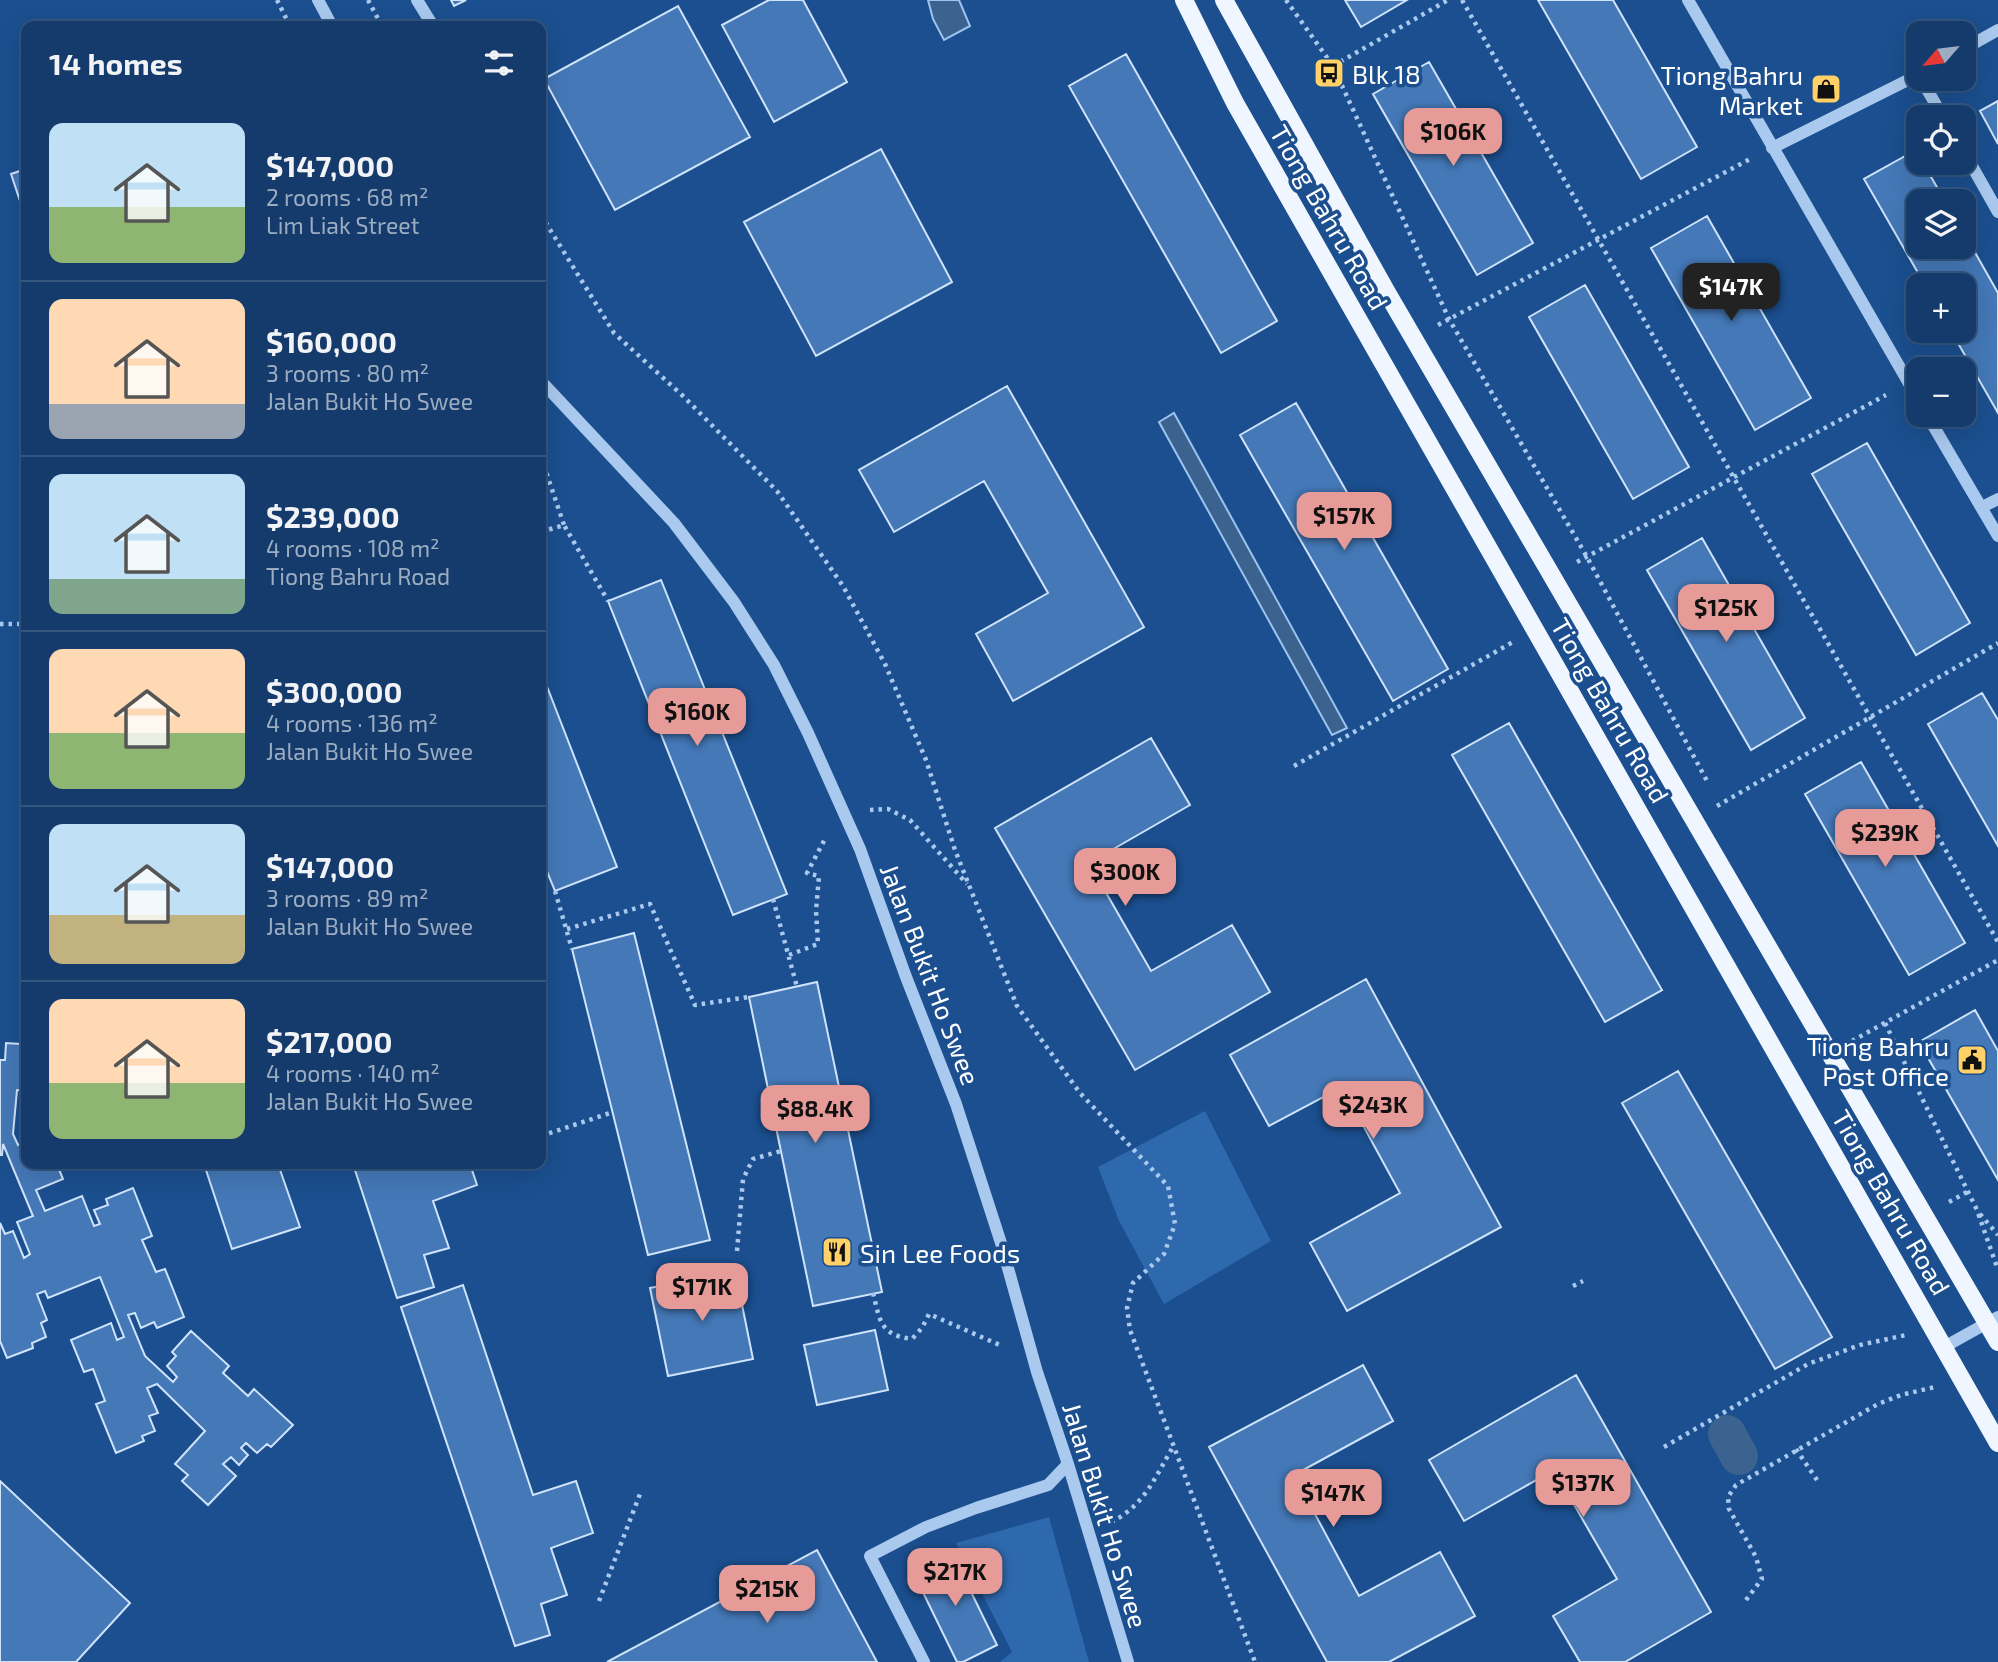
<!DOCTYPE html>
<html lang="en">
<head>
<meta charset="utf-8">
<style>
  :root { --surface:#143b6b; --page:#214673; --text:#f1f3f6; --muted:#9dadc1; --line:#33557e; --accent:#e69b98 }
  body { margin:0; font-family:"Exo 2",sans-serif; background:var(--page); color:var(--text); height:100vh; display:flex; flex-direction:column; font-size:26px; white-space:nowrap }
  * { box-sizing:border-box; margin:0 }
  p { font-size:23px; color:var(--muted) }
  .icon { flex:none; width:38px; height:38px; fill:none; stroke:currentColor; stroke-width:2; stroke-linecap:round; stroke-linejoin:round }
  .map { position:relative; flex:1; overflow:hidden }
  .sheet { position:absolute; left:21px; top:21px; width:525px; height:1148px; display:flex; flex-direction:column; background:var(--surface); border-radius:14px; box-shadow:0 7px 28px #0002,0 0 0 2px var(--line) }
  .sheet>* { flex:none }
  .needle { width:46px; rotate:242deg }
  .fabs { position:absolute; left:1906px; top:21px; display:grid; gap:14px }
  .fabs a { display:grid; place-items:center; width:70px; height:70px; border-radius:14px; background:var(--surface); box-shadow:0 7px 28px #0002,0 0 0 2px var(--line); font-size:35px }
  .price { position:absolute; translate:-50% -60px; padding:0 16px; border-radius:14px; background:var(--accent); color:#111; font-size:23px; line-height:46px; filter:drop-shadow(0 2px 4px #0008) }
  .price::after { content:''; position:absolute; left:50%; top:42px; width:21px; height:16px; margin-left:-10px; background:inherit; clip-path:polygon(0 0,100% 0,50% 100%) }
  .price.selected { background:#222; color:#fff }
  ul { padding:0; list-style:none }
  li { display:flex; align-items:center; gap:21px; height:175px; padding:0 28px }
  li+li { border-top:2px solid var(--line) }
  li span { display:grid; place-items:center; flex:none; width:196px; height:140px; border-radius:14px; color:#555 }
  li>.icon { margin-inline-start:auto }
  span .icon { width:84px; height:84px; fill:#fffc; stroke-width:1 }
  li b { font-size:30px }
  h2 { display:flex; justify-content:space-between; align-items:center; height:84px; padding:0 28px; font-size:30px }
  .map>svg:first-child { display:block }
</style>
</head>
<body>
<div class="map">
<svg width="1998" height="1662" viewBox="0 0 1998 1662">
  <rect width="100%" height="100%" fill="#1b4f8f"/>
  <path fill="#2e69ad" d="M1205 1111 1271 1241 1164 1304 1119 1221 1098 1167Z
    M1049 1517 1089 1662H1000L1012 1652 956 1543Z"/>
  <path fill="#3c6290" stroke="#9cc4f0" stroke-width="2" d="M928 0H959L970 26 944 40 933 19Z
    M1174 413 1347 728 1332 735 1159 422Z"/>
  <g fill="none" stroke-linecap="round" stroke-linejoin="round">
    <path stroke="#3c6290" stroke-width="38" d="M1727 1434 1739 1456"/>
  </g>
  <path fill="#4478b7" stroke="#cfe3fa" stroke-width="2" d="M451 0H466L454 6Z
    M769 0H803L847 82 774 122 722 25Z
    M1345 0H1407L1361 27Z
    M1538 0H1613L1697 147 1641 179Z
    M678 6 750 137 615 210 544 79Z
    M1126 54 1277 321 1221 353 1069 86Z
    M1429 62 1533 243 1477 275 1373 94Z
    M1998 101V144L1980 111Z
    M881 149 952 282 816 356 744 222Z
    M1916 150 1918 163H1923L1945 201H1918V247H1964V233L1998 293V413L1951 331H1964V285H1925L1864 179Z
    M26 169V219L11 174Z
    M1707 216 1811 398 1755 430 1651 248Z
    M1585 285 1689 467 1633 499 1529 317Z
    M1007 386 1144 627 1013 701 976 634 1048 593 984 481 894 532 859 470Z
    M1296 403 1448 669 1393 701 1240 435Z
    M1867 443 1970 623 1916 655 1812 474Z
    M1702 538 1805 718 1751 750 1647 570Z
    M661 580 787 894 733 915 608 601Z
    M541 671 617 867 555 891 541 857Z
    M1982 693 1998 720V846L1928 724Z
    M1509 723 1662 990 1605 1022 1452 755Z
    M1151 738 1190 805 1089 863 1151 971 1232 925 1270 992 1135 1070 995 828Z
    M1861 762 1965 943 1909 975 1805 794Z
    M634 933 710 1240 648 1255 572 949Z
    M1366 979 1501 1227 1347 1311 1310 1243 1400 1193 1342 1087 1269 1126 1230 1055Z
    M817 982 882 1292 813 1306 749 997Z
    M1975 1010 1998 1051V1180L1919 1042Z
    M22 1038H26V1091L17 1090 13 1134 18 1145 26 1142 20 1126 26 1123V1164H66L58 1167 63 1179 36 1190 45 1211 82 1196 94 1226 100 1224 94 1210 108 1205 106 1199 133 1188 152 1236 142 1240 156 1272 165 1269 184 1317 157 1328 154 1322 141 1328 135 1313 128 1315 145 1356 173 1382 177 1377 167 1366 176 1356 172 1352 191 1331 229 1366 223 1373 248 1396 254 1389 293 1425 271 1447 267 1444 257 1453 246 1443 241 1448 248 1455 239 1465 231 1457 223 1464 236 1476 208 1505 182 1481 188 1475 175 1464 205 1431 157 1384 147 1388 158 1413 149 1416 155 1431 142 1436 144 1441 116 1453 96 1404 105 1401 93 1369 84 1372 71 1340 111 1323 117 1340 124 1337 100 1277 48 1298 45 1291 37 1294 47 1320 41 1323 46 1337 32 1343 33 1348 7 1358 0 1341V1223L5 1234 13 1231 24 1258 30 1254 17 1222 33 1216 3 1144 2 1155H0V1060H5L6 1043 21 1044Z
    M1678 1071 1832 1337 1775 1369 1622 1103Z
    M204 1164H278L300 1227 232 1249Z
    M353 1164H470L477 1185 433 1201 449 1248 424 1255 434 1287 397 1298Z
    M735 1270 753 1359 668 1376 650 1288Z
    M463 1285 533 1495 576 1481 593 1533 551 1548 567 1595 541 1604 550 1635 515 1646 401 1307Z
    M875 1330 888 1390 817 1405 804 1345Z
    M1363 1365 1393 1421 1294 1475 1359 1596 1440 1552 1475 1616 1389 1662H1327L1209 1447Z
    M1576 1375 1711 1612 1625 1662H1580L1553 1616 1617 1579 1554 1470 1464 1521 1429 1460Z
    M0 1481 130 1603 76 1662H0Z
    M817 1550 877 1662H607Z
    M951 1551 997 1645 963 1662H957L912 1570Z"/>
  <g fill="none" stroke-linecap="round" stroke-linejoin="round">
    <path stroke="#a9c9ee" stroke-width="4.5" stroke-dasharray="3.5 5" stroke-linecap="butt" d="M277 0 290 26
      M368 0 382 26
      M1286 0 1333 66 1449 319 1587 557 1707 781
      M1462 0 1998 942
      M1333 66 1448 0
      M541 215 614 333 683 396 777 491 843 586 885 664 926 760 955 850 1017 1006 1080 1093 1168 1186 1175 1224 1164 1254 1133 1283 1127 1308 1130 1330 1255 1662
      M1438 325 1752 158
      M541 457 564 525
      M541 532 564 525 608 601
      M1577 562 1886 395
      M0 624H26
      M1294 766 1513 642
      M1717 806 1998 643
      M870 810 888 809 910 820 967 884
      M555 891 572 949
      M773 899 797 987
      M567 929 650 904 695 1005 749 997
      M789 955 818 944 816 911 819 876 807 873 826 837
      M1885 1023 1977 1210 1998 1270
      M1852 1041 1998 960
      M541 1136 613 1112
      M1949 1202 1967 1192
      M1980 1214 1998 1235
      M737 1251 743 1179 753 1159 781 1151
      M1573 1286 1583 1281
      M873 1293C880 1321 880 1335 912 1339L922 1328 929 1314 1002 1346
      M1664 1447 1808 1364 1860 1345 1906 1335
      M1796 1449 1817 1480
      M1111 1522C1145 1506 1156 1475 1174 1445
      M1746 1600 1762 1579 1756 1557 1729 1509 1728 1497 1736 1485 1878 1404 1901 1395 1935 1387
      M599 1601 640 1494"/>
    <path stroke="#a9c9ee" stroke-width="12" d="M318 0 332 26
      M417 0 433 26
      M1688 0 1918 399
      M1964 49 1998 30
      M1921 79 1943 117
      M1772 148 1918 75
      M1964 152 1998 212
      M541 381 674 523 734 602 774 665 808 733 860 849 906 977 956 1104 1001 1243 1037 1372 1068 1464 1128 1662
      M1927 415 1998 536
      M1982 507 1998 499
      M1944 1347 1998 1317
      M924 1662 870 1556 926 1527 976 1508 1048 1485 1068 1464"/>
    <path stroke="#f0f6ff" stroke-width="18" d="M1184 0 1235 103 1998 1443
      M1224 0 1386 291 1998 1342"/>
  </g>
  <defs>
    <g id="bus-square" transform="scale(1.575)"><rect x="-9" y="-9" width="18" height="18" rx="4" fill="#ffd166" stroke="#1b4f8f"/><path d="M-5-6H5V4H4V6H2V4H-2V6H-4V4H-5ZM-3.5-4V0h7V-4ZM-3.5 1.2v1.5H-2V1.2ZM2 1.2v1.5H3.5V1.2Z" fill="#111"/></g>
    <g id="shop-square" transform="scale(1.575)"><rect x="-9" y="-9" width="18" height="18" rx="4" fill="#ffd166" stroke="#1b4f8f"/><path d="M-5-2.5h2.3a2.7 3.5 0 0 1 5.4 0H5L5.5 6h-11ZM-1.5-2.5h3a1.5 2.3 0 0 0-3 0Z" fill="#111"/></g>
    <g id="civic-square" transform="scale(1.575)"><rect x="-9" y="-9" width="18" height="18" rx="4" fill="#ffd166" stroke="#1b4f8f"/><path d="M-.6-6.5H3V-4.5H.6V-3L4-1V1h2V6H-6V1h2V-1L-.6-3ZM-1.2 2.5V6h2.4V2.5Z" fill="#111"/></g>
    <g id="restaurant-square" transform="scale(1.575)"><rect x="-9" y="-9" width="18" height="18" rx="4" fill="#ffd166" stroke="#1b4f8f"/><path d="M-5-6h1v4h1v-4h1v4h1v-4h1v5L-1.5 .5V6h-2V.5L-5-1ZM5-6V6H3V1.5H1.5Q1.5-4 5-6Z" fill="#111"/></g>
  </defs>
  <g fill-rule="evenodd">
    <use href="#bus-square" x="1329" y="73"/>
    <use href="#shop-square" x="1826" y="89"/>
    <use href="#civic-square" x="1972" y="1060"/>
    <use href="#restaurant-square" x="837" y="1252"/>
  </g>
  <g text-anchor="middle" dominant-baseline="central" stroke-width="7" stroke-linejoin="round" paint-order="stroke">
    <g font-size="26" fill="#fff" stroke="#1b4f8f" text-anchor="start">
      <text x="1352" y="73">Blk 18</text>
      <text x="1803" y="74" text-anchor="end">Tiong Bahru<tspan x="1803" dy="30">Market</tspan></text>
      <text x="1949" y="1045" text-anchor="end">Tiong Bahru<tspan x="1949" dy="30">Post Office</tspan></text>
      <text x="860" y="1252">Sin Lee Foods</text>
    </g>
    <g font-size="26" fill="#fff" stroke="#1b4f8f">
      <text transform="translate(1330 217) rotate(60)">Tiong Bahru Road</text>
      <text transform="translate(1611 710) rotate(60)">Tiong Bahru Road</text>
      <text transform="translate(931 974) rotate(69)">Jalan Bukit Ho Swee</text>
      <text transform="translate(1892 1202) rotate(60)">Tiong Bahru Road</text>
      <text transform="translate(1106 1515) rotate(73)">Jalan Bukit Ho Swee</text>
    </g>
  </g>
</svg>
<div class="fabs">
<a><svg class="needle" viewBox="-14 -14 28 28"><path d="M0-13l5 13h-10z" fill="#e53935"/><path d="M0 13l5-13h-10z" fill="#9dadc1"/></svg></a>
<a><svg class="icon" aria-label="locate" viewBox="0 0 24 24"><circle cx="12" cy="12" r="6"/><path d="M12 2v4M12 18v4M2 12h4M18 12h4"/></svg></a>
<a><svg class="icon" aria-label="layers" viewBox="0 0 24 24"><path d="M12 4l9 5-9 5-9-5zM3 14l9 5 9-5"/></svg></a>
<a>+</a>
<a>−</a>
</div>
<b class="price" style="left:1453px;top:168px">$106K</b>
<b class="price selected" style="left:1731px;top:323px">$147K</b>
<b class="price" style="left:1344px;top:552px">$157K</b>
<b class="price" style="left:1726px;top:644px">$125K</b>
<b class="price" style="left:697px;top:748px">$160K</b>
<b class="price" style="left:1885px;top:869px">$239K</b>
<b class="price" style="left:1125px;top:908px">$300K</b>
<b class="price" style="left:1373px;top:1141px">$243K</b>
<b class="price" style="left:815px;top:1145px">$88.4K</b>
<b class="price" style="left:702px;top:1323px">$171K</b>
<b class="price" style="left:1583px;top:1519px">$137K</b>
<b class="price" style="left:1333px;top:1529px">$147K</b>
<b class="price" style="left:955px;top:1608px">$217K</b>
<b class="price" style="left:767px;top:1625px">$215K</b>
<section class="sheet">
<h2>14 homes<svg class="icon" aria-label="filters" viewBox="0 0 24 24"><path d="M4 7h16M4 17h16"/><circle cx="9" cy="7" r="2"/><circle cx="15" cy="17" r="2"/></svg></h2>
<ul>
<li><span style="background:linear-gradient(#bfe0f5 60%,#8fb573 0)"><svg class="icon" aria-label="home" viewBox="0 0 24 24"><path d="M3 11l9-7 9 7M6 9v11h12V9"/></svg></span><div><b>$147,000</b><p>2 rooms · 68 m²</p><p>Lim Liak Street</p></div></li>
<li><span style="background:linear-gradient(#ffd9b3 75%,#9aa5b1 0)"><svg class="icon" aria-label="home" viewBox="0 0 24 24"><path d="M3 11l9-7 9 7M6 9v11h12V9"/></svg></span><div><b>$160,000</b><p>3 rooms · 80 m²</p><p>Jalan Bukit Ho Swee</p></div></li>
<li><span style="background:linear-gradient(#bfe0f5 75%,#7fa58c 0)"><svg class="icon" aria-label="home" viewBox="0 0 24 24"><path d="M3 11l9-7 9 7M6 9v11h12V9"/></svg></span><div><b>$239,000</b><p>4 rooms · 108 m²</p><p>Tiong Bahru Road</p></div></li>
<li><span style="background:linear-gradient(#ffd9b3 60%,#8fb573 0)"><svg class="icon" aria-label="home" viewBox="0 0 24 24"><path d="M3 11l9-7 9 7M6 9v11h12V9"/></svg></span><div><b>$300,000</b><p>4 rooms · 136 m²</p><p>Jalan Bukit Ho Swee</p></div></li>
<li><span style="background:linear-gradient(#bfe0f5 65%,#c2b280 0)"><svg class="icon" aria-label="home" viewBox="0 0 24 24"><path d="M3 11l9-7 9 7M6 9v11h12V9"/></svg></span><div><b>$147,000</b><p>3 rooms · 89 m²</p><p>Jalan Bukit Ho Swee</p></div></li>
<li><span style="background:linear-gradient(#ffd9b3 60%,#8fb573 0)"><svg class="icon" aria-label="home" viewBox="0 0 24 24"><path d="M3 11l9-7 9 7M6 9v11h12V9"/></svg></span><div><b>$217,000</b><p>4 rooms · 140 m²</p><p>Jalan Bukit Ho Swee</p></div></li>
</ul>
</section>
</div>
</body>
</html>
